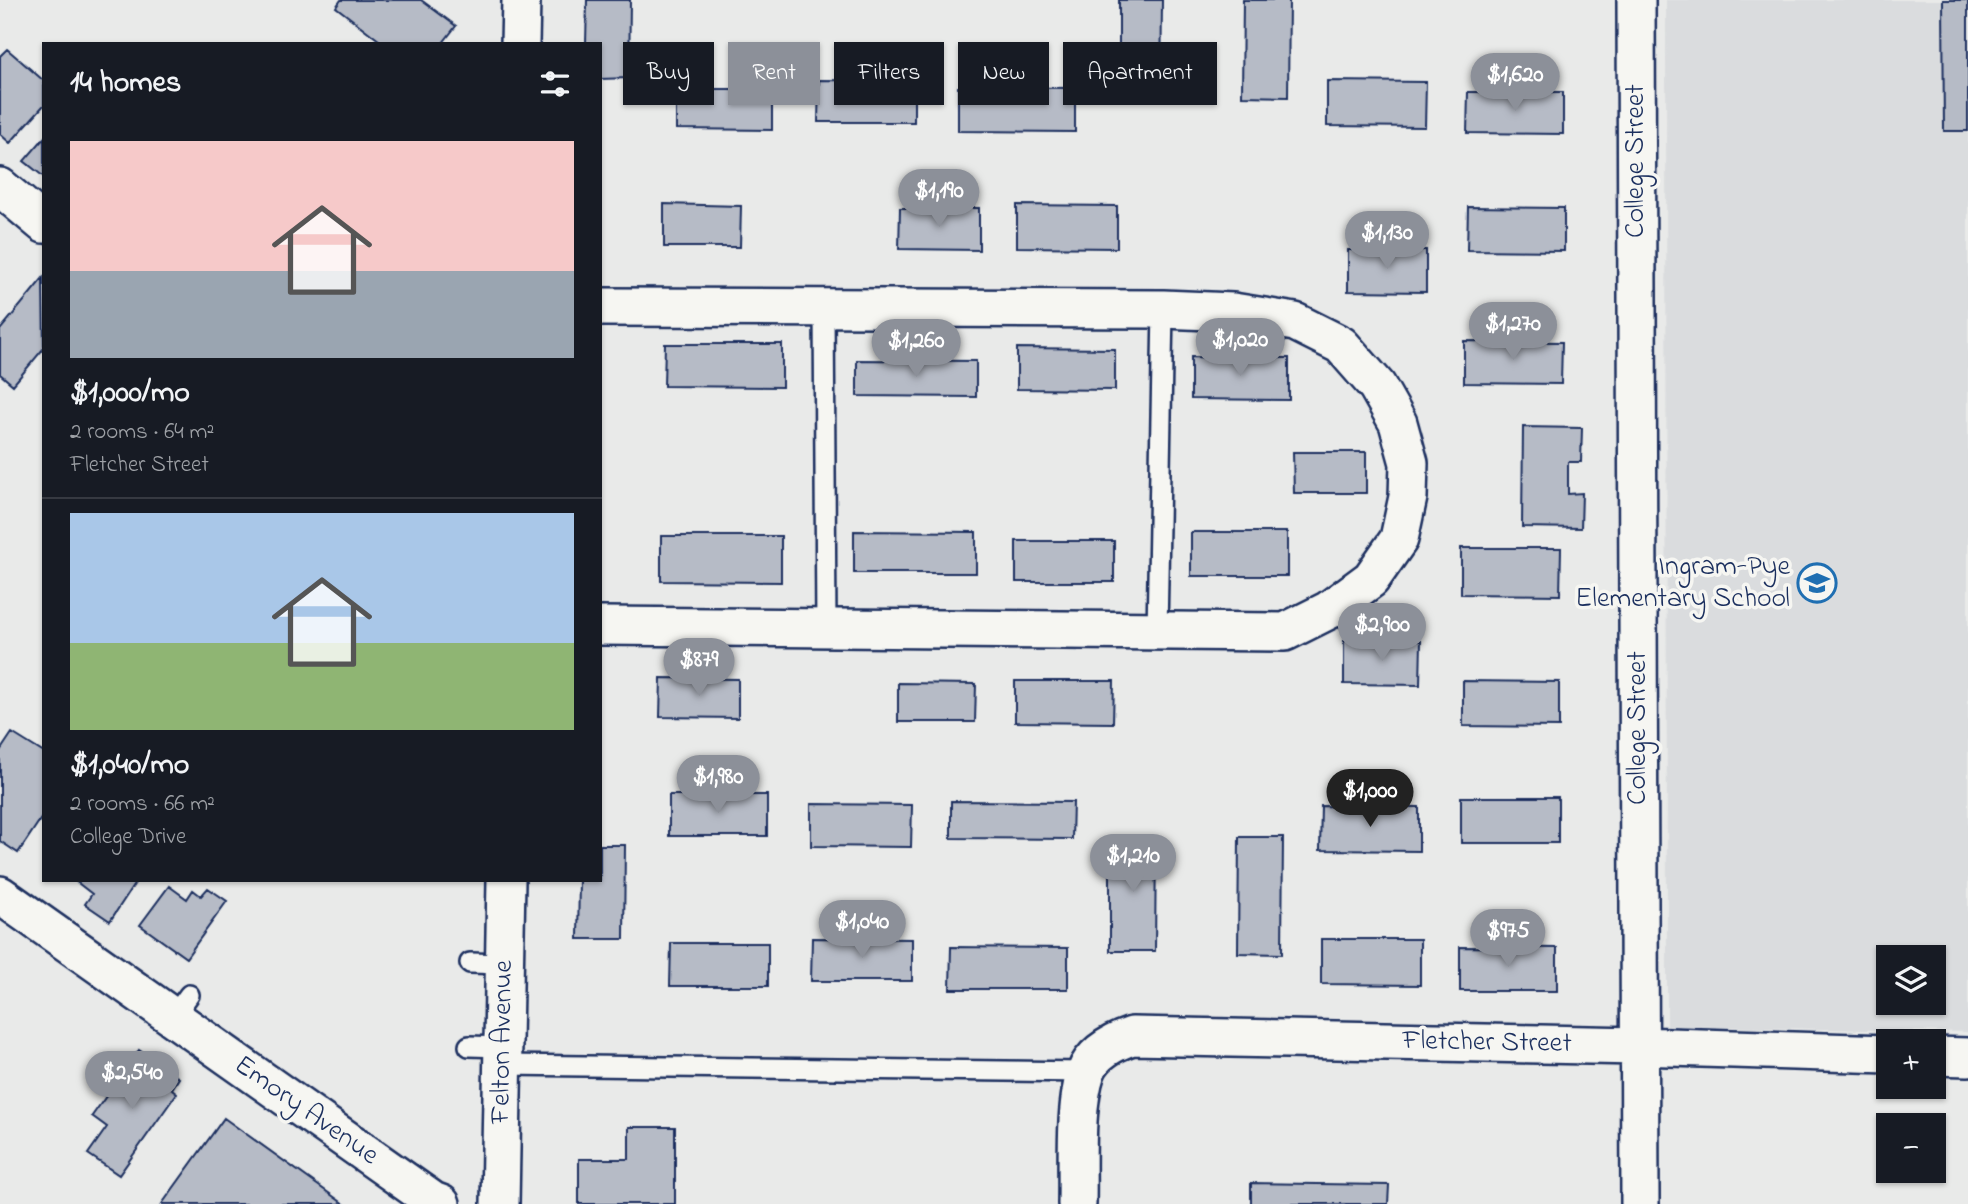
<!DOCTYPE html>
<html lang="en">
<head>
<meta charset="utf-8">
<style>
  :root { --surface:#171b24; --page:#20242c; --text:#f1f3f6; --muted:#9ea1a6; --line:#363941; --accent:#8c9099 }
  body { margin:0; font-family:"Indie Flower",sans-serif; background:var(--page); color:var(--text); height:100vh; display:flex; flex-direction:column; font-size:26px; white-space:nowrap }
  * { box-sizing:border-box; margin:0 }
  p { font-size:23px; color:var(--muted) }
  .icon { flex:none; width:38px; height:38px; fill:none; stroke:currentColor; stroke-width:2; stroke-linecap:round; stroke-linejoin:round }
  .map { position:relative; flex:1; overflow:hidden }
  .drawer { position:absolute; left:42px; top:42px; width:560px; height:840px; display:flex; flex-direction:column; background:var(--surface); border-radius:0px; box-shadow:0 2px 5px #0004 }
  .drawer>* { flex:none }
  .banner { position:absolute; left:623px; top:42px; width:665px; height:63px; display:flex; gap:14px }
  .buttons { position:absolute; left:1876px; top:945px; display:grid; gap:14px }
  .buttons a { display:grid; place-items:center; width:70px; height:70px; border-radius:0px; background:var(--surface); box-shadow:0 2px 5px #0004; font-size:35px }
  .price { position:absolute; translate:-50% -60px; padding:0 16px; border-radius:24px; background:var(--accent); color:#fff; font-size:23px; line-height:46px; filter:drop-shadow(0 2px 4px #0008) }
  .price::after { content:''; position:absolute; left:50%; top:42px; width:21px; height:16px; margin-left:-10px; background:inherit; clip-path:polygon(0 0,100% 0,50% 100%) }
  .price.selected { background:#222; color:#fff }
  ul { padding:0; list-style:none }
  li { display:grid; align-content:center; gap:14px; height:371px; padding:0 28px }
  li+li { border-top:2px solid var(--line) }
  li span { display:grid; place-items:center; height:217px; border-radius:0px; color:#555 }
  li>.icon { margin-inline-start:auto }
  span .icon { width:126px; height:126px; fill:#fffc; stroke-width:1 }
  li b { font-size:30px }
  h2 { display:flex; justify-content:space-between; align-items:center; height:84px; padding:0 28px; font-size:30px }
  .tag { padding:0 24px; border-radius:0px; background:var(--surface); box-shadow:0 2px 5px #0004; font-size:24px; line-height:63px }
  .tag.selected { background:var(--accent); color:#fff }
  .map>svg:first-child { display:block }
</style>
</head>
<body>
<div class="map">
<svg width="1968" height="1204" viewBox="0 0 1968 1204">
  <rect width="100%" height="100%" fill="#e9eae9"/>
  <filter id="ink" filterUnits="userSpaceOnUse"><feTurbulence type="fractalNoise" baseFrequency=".0143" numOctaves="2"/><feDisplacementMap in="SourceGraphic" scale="14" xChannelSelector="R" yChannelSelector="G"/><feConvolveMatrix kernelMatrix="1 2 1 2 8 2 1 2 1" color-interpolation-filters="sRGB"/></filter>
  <g filter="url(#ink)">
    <path fill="#dadcde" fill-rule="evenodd" d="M1666 0H1968V1032L1667 1026ZM1888 957H1934V1003H1888Z"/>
    <path fill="#b6bbc6" stroke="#1b2f5e" stroke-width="2" d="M341 0H421L456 26 442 44H384L336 7Z
      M587 0H630L629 78 600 79V44H586Z
      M1119 0H1162L1161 94H1119Z
      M1243 0H1289L1288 97 1242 96Z
      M1943 0H1968V131H1944Z
      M7 49 44 81V105L10 143 0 134V56Z
      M819 80 914 81V122H818Z
      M1327 81 1426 82 1425 127 1327 126Z
      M958 87 1075 88V132L958 131Z
      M676 89H772V130L676 129Z
      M1468 92H1563V134L1467 133Z
      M44 138V177L24 161Z
      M664 204 741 206 740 247H664Z
      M1017 205 1117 206V248L1017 247Z
      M1468 207 1564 208V251L1467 250Z
      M900 208H979V250L899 249Z
      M1348 250H1426V292L1348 291Z
      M43 278 44 348 13 385 0 374V330Z
      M1464 341 1562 342 1561 384 1464 383Z
      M665 344H782V387L664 386Z
      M1017 348 1115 349V390L1017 389Z
      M1191 357 1289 358V400L1191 399Z
      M857 360 976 361V397L857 396Z
      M1523 427 1582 428 1581 462H1568V494L1582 493 1581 528 1522 527Z
      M1293 452H1366V493H1294Z
      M854 531 976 532V573H854Z
      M1191 532H1287V576H1191Z
      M661 536H781V582L661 581Z
      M1016 541H1114V582H1016Z
      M1461 548H1561L1560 595 1461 594Z
      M1344 641H1421L1420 685 1344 684Z
      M661 678 738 679V718L660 717Z
      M1015 681H1114L1113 723 1015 722Z
      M1463 681 1559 682V727L1463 726Z
      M898 683 976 684 975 722H898Z
      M12 733 44 753V814L18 853 0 841V751Z
      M669 795H767V836H669Z
      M1461 797H1558V843H1461Z
      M951 801 1073 802 1072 839 951 838Z
      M811 804 912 805 911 847 811 846Z
      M1321 806 1419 807V851L1320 850Z
      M1110 837 1156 838 1155 951H1110Z
      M1239 837H1283L1282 954 1238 953Z
      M600 845H625L624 939H578L579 880H600Z
      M74 880H137L110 921 85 904 92 894Z
      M169 886 187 899 193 890 201 896 208 888 227 901 186 958 140 925Z
      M812 938 912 939V981H811Z
      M1321 939H1420V985L1321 984Z
      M671 943H768V986H670Z
      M951 947 1068 948V989H950Z
      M1460 947 1557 948V991H1460Z
      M139 1050 179 1078 172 1089 177 1093 119 1175 88 1154 107 1127 92 1116Z
      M224 1118 344 1204H162Z
      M629 1127H675V1204H579V1159H629Z
      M1251 1183 1389 1185 1388 1204H1251Z"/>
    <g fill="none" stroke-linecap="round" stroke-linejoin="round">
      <g stroke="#1b2f5e" stroke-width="24">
        <path id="service" d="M824 308 826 629
          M1157 632 1163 309
          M470 963 505 964
          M173 1017 189 995
          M469 1046 503 1047
          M503 1065 1086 1072"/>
      </g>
      <g stroke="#1b2f5e" stroke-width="42">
        <path id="minor" d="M1636 0 1640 1204
          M520 44 521 0
          M0 187 44 224
          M600 307 1163 309 1233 312 1295 322 1341 345 1377 386 1398 423 1409 463 1408 497 1399 539 1371 579 1329 610 1285 632 600 626
          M0 895 433 1201 441 1204
          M1934 1056 1968 1057
          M500 1204 506 880
          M1077 1204C1078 1167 1074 1106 1086 1072 1093 1053 1114 1042 1132 1036L1638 1046 1888 1054"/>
      </g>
      <use href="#service" stroke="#f6f6f2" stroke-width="19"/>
      <use href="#minor" stroke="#f6f6f2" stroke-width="37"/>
    </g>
  </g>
  <defs>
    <g id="school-ring" transform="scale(2.0125)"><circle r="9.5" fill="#f6f6f2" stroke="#1f6fb2" stroke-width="1.5"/><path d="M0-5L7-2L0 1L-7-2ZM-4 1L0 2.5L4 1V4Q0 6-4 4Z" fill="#1f6fb2"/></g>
  </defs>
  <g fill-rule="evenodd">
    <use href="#school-ring" x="1817" y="583"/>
  </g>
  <g text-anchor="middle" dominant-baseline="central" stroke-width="7" stroke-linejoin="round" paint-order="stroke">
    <g font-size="28" fill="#1b2f5e" stroke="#f6f6f2">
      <text transform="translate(1636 161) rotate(-90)">College Street</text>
      <text transform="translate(1638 728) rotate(-90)">College Street</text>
      <text transform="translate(503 1042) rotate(-89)">Felton Avenue</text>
      <text transform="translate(1487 1043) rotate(1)">Fletcher Street</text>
      <text transform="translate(306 1111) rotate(35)">Emory Avenue</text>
    </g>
    <g font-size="28" fill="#1b2f5e" stroke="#f6f6f2" text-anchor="end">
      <text x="1790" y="567">Ingram-Pye<tspan x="1790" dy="32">Elementary School</tspan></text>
    </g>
  </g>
</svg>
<div class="buttons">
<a><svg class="icon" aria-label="layers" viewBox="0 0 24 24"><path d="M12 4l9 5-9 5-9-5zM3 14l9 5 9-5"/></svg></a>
<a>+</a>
<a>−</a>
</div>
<b class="price" style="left:1515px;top:113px">$1,620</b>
<b class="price" style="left:939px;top:229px">$1,190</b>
<b class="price" style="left:1387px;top:271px">$1,130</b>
<b class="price" style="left:1513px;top:362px">$1,270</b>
<b class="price" style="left:1240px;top:378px">$1,020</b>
<b class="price" style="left:916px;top:379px">$1,260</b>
<b class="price" style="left:1382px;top:663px">$2,900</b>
<b class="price" style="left:699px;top:698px">$879</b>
<b class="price" style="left:718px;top:815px">$1,980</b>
<b class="price selected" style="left:1370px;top:829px">$1,000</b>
<b class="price" style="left:1133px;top:894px">$1,210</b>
<b class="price" style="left:862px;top:960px">$1,040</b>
<b class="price" style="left:1508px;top:969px">$975</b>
<b class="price" style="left:132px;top:1111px">$2,540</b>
<div class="banner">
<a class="tag">Buy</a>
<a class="tag selected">Rent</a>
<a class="tag">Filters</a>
<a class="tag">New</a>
<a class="tag">Apartment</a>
</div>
<section class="drawer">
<h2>14 homes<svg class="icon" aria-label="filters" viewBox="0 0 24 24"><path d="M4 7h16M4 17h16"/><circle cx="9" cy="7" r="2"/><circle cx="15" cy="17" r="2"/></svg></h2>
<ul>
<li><span style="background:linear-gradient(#f6c9c9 60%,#9aa5b1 0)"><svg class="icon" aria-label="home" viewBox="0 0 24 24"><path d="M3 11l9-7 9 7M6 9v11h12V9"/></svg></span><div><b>$1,000/mo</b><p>2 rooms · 64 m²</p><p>Fletcher Street</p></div></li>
<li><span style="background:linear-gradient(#a9c7e8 60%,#8fb573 0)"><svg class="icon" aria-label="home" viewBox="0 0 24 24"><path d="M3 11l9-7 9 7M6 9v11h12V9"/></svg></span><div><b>$1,040/mo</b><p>2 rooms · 66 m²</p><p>College Drive</p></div></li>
</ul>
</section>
</div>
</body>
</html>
